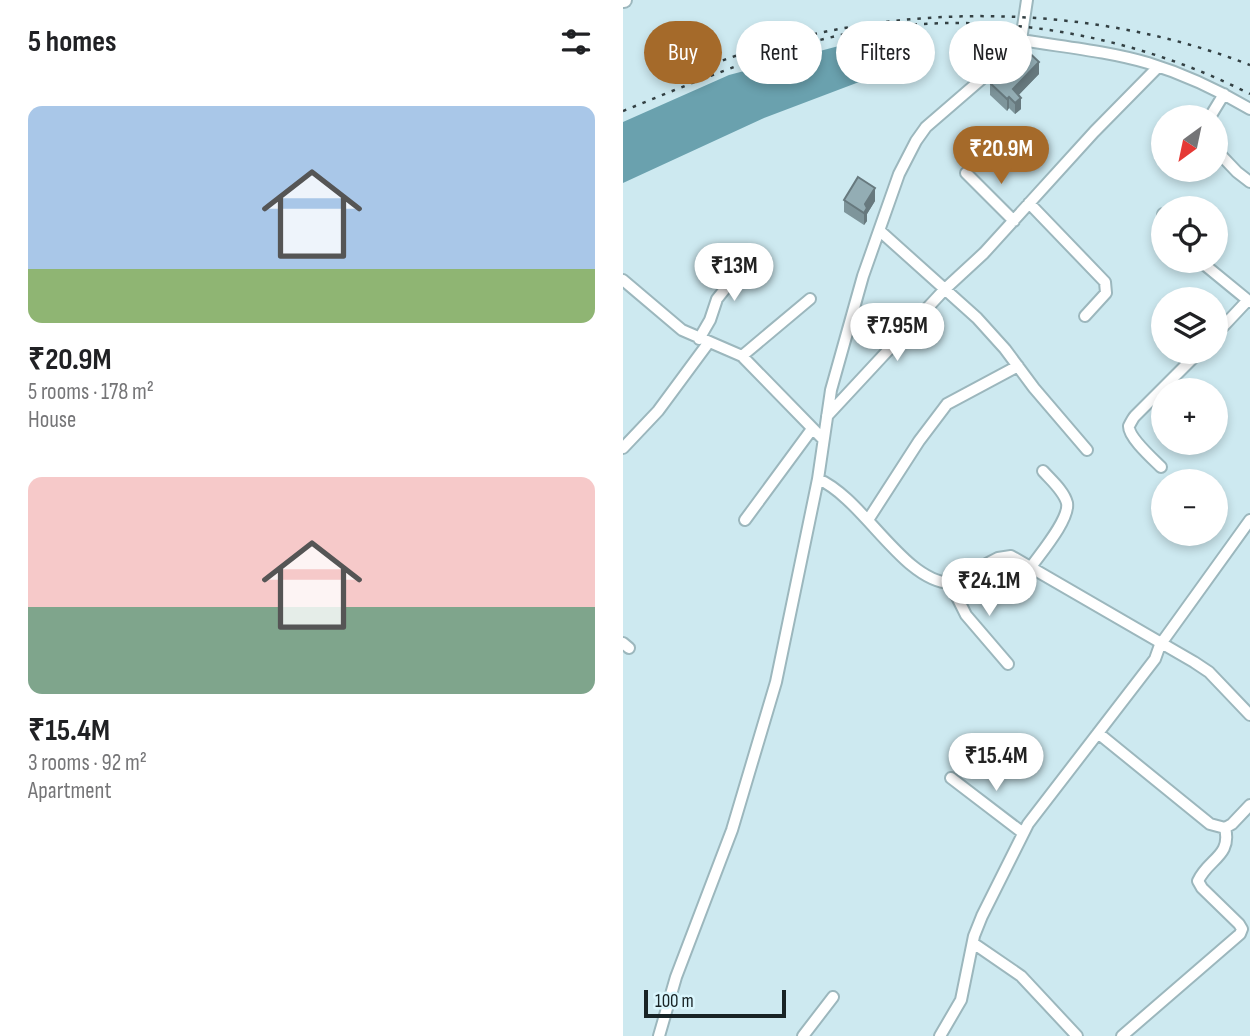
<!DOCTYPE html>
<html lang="en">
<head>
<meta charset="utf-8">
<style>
  :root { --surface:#fff; --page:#f2f2f2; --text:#202124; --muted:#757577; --accent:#a56a2a }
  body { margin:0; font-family:"Sofia Sans Condensed",sans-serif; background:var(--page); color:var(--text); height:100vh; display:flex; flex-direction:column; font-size:26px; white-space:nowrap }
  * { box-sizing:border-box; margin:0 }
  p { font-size:23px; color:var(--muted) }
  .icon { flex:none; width:38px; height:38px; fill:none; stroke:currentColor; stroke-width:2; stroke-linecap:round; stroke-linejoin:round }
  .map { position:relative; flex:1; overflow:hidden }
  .drawer { display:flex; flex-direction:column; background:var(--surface); width:623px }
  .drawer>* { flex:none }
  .hud { position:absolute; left:21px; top:21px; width:500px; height:63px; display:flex; gap:14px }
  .needle { width:46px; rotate:213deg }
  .tools { position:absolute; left:528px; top:105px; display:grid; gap:14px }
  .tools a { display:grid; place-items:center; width:77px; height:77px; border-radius:50%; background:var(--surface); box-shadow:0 4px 10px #0003; font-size:35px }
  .scale { position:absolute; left:21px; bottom:18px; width:142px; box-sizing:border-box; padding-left:7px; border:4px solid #182325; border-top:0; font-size:19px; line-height:24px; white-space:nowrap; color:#182325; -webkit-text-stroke:5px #daf6fd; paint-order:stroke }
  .price { position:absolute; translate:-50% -60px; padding:0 16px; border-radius:24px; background:#fff; color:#222; font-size:23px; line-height:46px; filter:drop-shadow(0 2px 4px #0008) }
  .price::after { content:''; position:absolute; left:50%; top:42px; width:21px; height:16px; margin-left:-10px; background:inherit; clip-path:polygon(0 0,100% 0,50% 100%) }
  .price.selected { background:var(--accent); color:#fff }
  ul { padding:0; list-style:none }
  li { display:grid; align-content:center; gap:14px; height:371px; padding:0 28px }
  li span { display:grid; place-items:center; height:217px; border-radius:14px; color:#555 }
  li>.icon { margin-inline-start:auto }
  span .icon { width:126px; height:126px; fill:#fffc; stroke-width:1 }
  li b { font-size:30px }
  h2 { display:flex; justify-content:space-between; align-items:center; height:84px; padding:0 28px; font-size:30px }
  .tag { padding:0 24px; border-radius:32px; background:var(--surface); box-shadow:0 4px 10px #0003; font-size:24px; line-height:63px }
  .tag.selected { background:var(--accent); color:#fff }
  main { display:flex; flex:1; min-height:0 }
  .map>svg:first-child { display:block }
</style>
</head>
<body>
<main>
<section class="drawer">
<h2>5 homes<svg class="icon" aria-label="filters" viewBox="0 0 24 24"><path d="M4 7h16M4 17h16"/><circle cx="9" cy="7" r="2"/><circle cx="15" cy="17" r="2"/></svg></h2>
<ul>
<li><span style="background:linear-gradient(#a9c7e8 75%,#8fb573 0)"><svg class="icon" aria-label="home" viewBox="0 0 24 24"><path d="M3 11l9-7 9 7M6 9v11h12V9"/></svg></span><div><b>₹20.9M</b><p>5 rooms · 178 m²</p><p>House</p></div></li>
<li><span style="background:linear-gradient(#f6c9c9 60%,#7fa58c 0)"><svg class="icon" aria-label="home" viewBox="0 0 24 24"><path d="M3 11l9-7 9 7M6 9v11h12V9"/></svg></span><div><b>₹15.4M</b><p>3 rooms · 92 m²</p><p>Apartment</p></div></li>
</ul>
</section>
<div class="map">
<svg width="627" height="1036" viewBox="0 0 627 1036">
  <rect width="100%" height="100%" fill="#cde9f0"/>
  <path fill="#6aa1ae" d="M231 42 276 44 281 65 141 118 0 183V122L106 75Z"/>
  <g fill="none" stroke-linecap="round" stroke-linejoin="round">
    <g stroke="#9cb7bd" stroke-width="14">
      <path id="minor" d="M398 40C440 47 484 51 525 63 561 74 595 90 627 109
        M587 117 601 94
        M593 150 614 172 627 182
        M343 173 391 221
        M406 203 482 282 483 293 462 316
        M540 214 541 215
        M257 231 354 318 382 349 411 388 464 450
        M577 261 627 302
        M0 280 59 330 119 356 199 438
        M593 334 625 300
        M76 339 87 320 94 299 129 255
        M119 356 187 299
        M204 416 322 289 361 253 471 132 535 67
        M0 448 35 411 86 342
        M538 467C531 460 505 437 506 426 507 424 510 418 512 416L576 352
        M195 479C240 498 280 581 327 583L375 558 388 556 571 662 586 672 627 715
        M122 520 189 429
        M245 520 296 441 324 404 395 366
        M408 567C417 554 447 519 444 503 441 491 428 480 420 471
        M327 583 343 615 385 664
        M0 643 6 648
        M475 733 587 824 602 828 609 824 627 805
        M328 778 400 833
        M350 943 398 976 454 1036
        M36 1036 53 977 109 830 153 682 195 479 208 390 240 276 276 174 293 141 303 127 391 51 398 40 404 0
        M180 1036 210 997
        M317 1036 338 1000 351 936 359 916 405 824 532 659 537 645 627 520
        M499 1036 617 934 619 929 616 924 579 888 575 881C585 859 609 856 602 828"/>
    </g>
    <g stroke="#9cb7bd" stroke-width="18">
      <path id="major" d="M0 0H1"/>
    </g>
    <use href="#minor" stroke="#fff" stroke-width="10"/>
    <use href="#major" stroke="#fff" stroke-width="14"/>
    <path stroke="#334043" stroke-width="2.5" stroke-dasharray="3.5 7" stroke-linecap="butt" d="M90 64C259 0 460 0 627 65
      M0 111C67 84 134 55 205 38 343 4 502 30 627 94"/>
  </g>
  <path fill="#7e959b" d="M372 66 416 74 395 95 398 109 392 114 386 108 384 111 367 95V83L372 78Z
    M221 200 252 201 244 214V221L241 225 221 212Z"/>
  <path fill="#67797e" d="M416 62V74L390 101V89Z
    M386 97V108L384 111V99Z
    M398 98V109L392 114V103Z
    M252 188V201L244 214V221L241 225V213L242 204Z"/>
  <path fill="#93adb4" stroke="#67797e" stroke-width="2" d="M397 44 416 62 390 89 398 98 392 103 386 97 384 99 367 83 378 72 372 66Z
    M235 177 252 188 242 204 244 208 241 213 221 200Z"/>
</svg>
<div class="tools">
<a><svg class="needle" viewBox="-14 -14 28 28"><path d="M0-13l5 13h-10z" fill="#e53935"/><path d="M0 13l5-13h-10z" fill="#757577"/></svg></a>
<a><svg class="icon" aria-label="locate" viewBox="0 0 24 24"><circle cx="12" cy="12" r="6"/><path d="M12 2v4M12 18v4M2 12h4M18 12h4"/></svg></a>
<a><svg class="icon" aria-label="layers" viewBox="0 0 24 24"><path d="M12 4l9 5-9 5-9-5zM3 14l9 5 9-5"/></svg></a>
<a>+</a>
<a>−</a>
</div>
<div class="scale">100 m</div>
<b class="price selected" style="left:378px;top:186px">₹20.9M</b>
<b class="price" style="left:111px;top:303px">₹13M</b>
<b class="price" style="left:274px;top:363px">₹7.95M</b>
<b class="price" style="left:366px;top:618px">₹24.1M</b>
<b class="price" style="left:373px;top:793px">₹15.4M</b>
<div class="hud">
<a class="tag selected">Buy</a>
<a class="tag">Rent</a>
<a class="tag">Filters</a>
<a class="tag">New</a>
</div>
</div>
</main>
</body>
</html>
